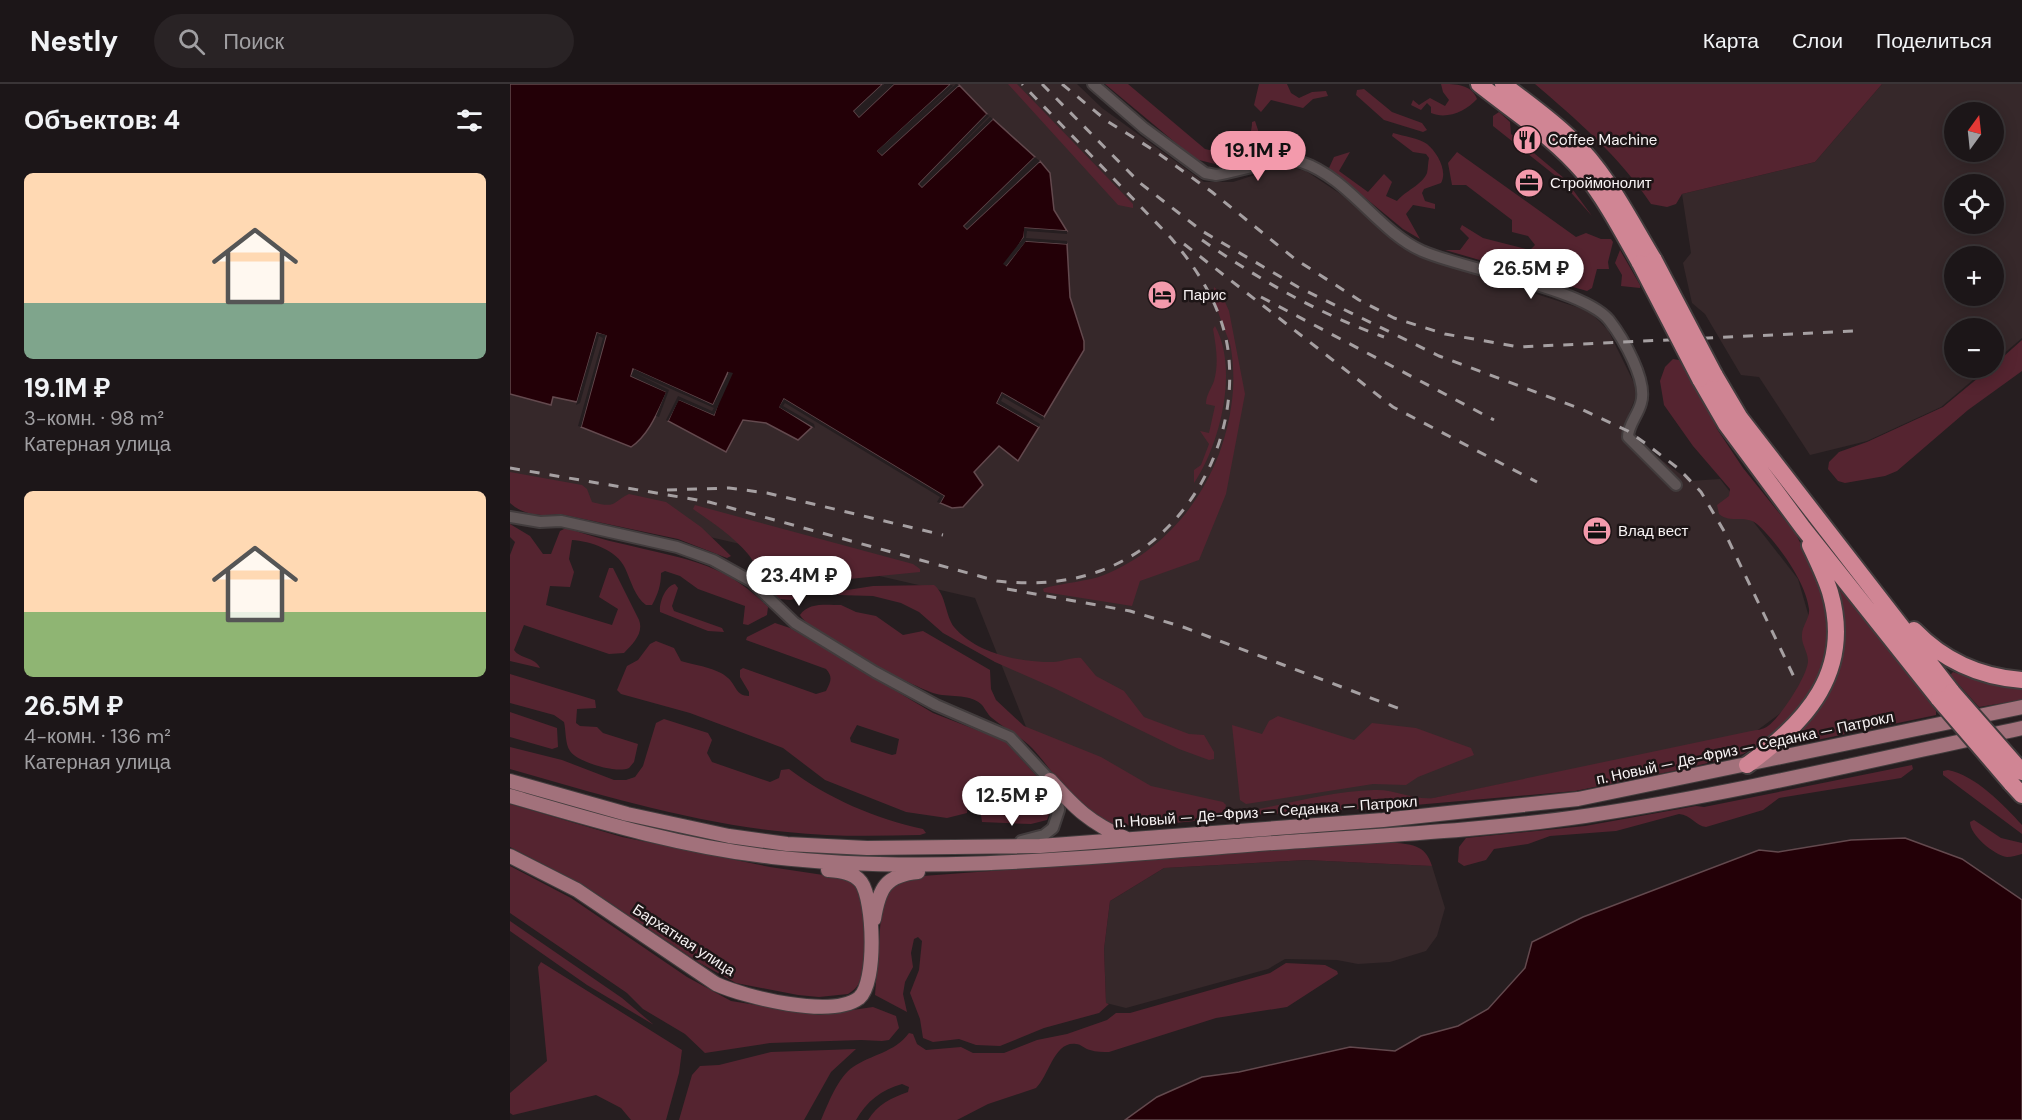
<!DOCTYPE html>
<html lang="ru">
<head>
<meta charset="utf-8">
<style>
  :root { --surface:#1c1618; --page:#292325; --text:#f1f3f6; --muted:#a09fa2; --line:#3a3537; --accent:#f39aac }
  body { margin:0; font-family:"DM Sans",sans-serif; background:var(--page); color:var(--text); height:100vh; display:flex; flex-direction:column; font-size:22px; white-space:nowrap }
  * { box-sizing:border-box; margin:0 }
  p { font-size:20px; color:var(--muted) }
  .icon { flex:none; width:33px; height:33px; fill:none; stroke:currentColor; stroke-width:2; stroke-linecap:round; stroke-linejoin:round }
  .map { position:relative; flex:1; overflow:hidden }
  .details { display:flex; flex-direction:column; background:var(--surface); width:510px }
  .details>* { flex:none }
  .needle { width:39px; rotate:15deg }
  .fabs { position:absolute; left:1434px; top:18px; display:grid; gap:12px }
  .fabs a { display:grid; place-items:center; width:60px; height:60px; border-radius:50%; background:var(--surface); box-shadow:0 3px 15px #0003,0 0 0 2px var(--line); font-size:30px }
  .price { position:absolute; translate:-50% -51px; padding:0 14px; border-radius:21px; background:#fff; color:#222; font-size:20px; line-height:39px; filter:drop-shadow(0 2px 3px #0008) }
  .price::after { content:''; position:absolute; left:50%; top:36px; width:18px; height:14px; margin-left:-9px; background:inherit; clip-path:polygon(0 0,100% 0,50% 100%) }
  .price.active { background:var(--accent); color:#111 }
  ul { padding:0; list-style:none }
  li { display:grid; align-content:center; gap:12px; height:318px; padding:0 24px }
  li span { display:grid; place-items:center; height:186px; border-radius:9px; color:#555 }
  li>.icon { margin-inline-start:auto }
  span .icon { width:108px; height:108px; fill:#fffc; stroke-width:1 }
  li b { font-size:26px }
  h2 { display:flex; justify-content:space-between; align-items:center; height:72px; padding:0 24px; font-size:26px }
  header { display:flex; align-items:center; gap:36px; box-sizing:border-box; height:84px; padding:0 30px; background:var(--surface); border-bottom:2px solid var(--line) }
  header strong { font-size:28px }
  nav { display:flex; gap:33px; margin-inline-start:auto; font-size:21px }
  .search { width:420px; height:54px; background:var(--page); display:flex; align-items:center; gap:15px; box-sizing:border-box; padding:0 21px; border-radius:33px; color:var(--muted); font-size:22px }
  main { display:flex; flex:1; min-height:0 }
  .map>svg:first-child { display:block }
</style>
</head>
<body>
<header>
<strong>Nestly</strong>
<div class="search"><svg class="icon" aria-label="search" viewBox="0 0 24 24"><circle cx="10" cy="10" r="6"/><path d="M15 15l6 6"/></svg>Поиск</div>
<nav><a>Карта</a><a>Слои</a><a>Поделиться</a></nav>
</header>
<main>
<section class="details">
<h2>Объектов: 4<svg class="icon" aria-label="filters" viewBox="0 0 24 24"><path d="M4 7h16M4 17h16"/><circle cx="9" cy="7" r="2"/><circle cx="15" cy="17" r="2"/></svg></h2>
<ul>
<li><span style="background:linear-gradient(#ffd9b3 70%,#7fa58c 0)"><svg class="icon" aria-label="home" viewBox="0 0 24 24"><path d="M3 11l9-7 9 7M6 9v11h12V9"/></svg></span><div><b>19.1M ₽</b><p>3-комн. · 98 m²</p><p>Катерная улица</p></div></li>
<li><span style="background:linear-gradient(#ffd9b3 65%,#8fb573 0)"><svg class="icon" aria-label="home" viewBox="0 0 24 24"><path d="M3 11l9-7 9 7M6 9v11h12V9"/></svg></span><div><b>26.5M ₽</b><p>4-комн. · 136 m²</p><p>Катерная улица</p></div></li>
</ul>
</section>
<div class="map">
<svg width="1512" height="1036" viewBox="0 0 1512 1036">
  <rect width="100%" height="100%" fill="#261e20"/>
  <path fill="#36282a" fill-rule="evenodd" d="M441 0H567L592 24 694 98H723L773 82 796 87 937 181 1079 227 1098 246 1128 307 1112 347 1180 397 1210 395 1288 495 1301 540 1300 582 1276 625 1245 648 924 714 613 741 565 712 526 668 465 514 31 414 0 402V310L40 321 42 313 87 249 96 251 121 292 124 285 219 288 204 331 159 338 241 336 256 339 288 356 269 323 274 315 473 401 464 388 489 362 508 376 487 319 492 309 574 257 560 213 557 160 516 157 514 144 557 146 544 126 540 89 457 145 525 73 499 48 412 103 367 67Z
    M1372 0H1512V254L1484 278V244H1444V284H1477L1431 323 1357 357 1300 371 1249 293 1231 291 1195 230 1182 219 1173 179 1181 169 1172 110 1305 78ZM1444 28H1484V68H1444ZM1444 100H1484V140H1444ZM1444 172H1484V212H1444Z
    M796 776 922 782 935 824 927 852 916 867 880 878 848 880 827 876 775 875 758 885 616 924 596 919 594 865 600 817 654 784Z"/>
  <path fill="#552430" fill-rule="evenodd" d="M498 0H507L623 120V124L608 121Z
    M595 0H618L695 65 708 68 705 80 685 75Z
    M749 0H777L781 9 789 14 802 8 816 7 818 12 803 15 793 24 761 16 751 28 744 21Z
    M931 0C946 0 961 0 967 15 956 27 937 36 921 29V23L917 19 911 26 901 21 903 16 909 21 920 14 935 22 939 16 933 8Z
    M1025 0H1372L1305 78 1172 110 1166 120 1157 123 1141 120C1110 73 1067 36 1025 0Z
    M854 5 882 28 912 39 917 46 913 48 874 36 846 11 847 6Z
    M989 28 1000 38 1001 50 1055 95 1082 132 1047 93 983 42V32Z
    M745 37 750 52 746 75 724 83 722 78C728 60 742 59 742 38Z
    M883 49C893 52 909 54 917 60 927 68 938 87 931 99L914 105 912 109 915 117 925 120V125L903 121 896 130 910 155 893 145 819 84 824 73 840 68 829 87 858 108 874 90 882 98 876 112 887 117C895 107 912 101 917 89 918 85 918 78 919 74L916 70 903 68 882 52Z
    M947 68 1066 153 1076 149 1091 155H1101L1103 158 1098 178 1099 185H1087L1082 204 1077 207 935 166H950L959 154 950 145 952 141 973 154 1020 166 1025 161 1018 152 1002 148V136L956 101H942L938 79Z
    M1110 166 1130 201V204L1111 202 1112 191 1105 179Z
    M704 203 711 209 719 227 735 310 716 410 689 476 630 497 622 522 534 508 533 505C539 501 581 497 594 491 670 460 717 386 723 306 724 292 723 273 720 260 715 244 702 219 704 203Z
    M705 242C729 285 710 361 684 399V386L691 381 699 360 690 347 699 349 705 322 696 320C696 311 701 305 704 297 709 279 706 262 703 245Z
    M1512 256V287L1458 326 1387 387 1375 392 1335 399 1328 397 1318 385 1319 378 1329 368 1357 358 1433 323 1480 284H1484V281Z
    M1163 275 1169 276 1195 318 1207 345 1233 384 1286 450 1314 509 1317 555 1310 590 1296 618 1267 649 1233 670 1178 684 1065 707 871 724 741 731 740 729 743 726C782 719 824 707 864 706 885 705 903 716 923 714L1241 647C1246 646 1253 646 1258 642 1270 634 1298 591 1298 577 1298 568 1291 560 1292 551 1292 542 1300 534 1299 525 1296 498 1267 458 1247 440 1234 430 1221 440 1209 430L1207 421 1219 412 1220 405 1183 362 1154 321 1150 297 1155 283Z
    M0 388 72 401 77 405 82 418C107 425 102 418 119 410L156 418 191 443 221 472 217 474 168 455 50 430C32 432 14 432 0 419Z
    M185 421 403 480 410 485V488L329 496 281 516 270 515C248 502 251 486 238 470 224 453 202 438 183 425Z
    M0 440 20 452 33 470H41L50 447 56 444C75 450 94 456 113 460 173 475 213 477 258 523L257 531 238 541 233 540 235 522 188 505 170 492 155 487 151 489C151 501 148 510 142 521H136C125 513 121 497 115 484 107 466 80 457 62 456L59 475 64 488 60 503 40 502 36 521 102 541 108 525 89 513 99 484H103L129 536C134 549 123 560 114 569L99 570 14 541 4 566C10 575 25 573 30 584L0 577V471L5 458 0 453Z
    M165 500 168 504 162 522 164 527 212 544 214 548 198 547 150 528C149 519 155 502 165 500Z
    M424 501C436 510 435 531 444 543 467 570 509 578 543 578 553 578 561 573 571 574L586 592 614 607 634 633 679 650 694 651 704 668V675L699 676 669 665 544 604 485 578 433 549 409 528 391 519 363 512 328 511 331 507 363 502Z
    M1330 507 1340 514 1426 627V631L1283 661C1284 652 1317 619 1324 600 1334 571 1321 527 1330 507Z
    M331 521 346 528 366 532 393 551 413 547 480 586 481 605 486 616 514 642 591 673 641 702 713 718 716 721 713 734C685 736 620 747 595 738 564 725 544 687 522 664 509 651 495 645 482 634 477 630 475 624 471 620 458 609 438 614 423 609 399 600 301 551 290 531 298 518 317 521 331 521Z
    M265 539 280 544 423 629 495 657 534 700 541 725 537 736 521 740 472 738 471 731C480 724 485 718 481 707L468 703 458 710 457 729 437 734 396 728 315 696 273 664 180 629 111 610 107 606 117 582 128 576 140 560 146 557 164 564 171 577C184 581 208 584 218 594 226 601 226 612 239 612V608L230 593V586L233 584 306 610 316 607C321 597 323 593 316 585L236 556 237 553ZM347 641 389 655 386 670 382 671 341 658 340 654Z
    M1443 588 1474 599 1512 605V616L1469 623 1440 591Z
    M0 590 85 616 86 624 67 625 66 639 70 642 87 643 93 649 128 660 124 678 119 684C107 690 67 678 60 667 55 660 56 646 54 638L44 631 0 619Z
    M0 628 47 644 48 663 42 665 0 653Z
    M768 632 844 656 862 639 906 644 961 664 964 671 908 693 896 701 863 700 736 720 730 716 722 641 752 650 759 637Z
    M154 635 198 649 202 656 197 669 202 678 260 698 269 694 271 686 279 685C317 714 366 735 413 745L416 749 410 751C366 752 321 753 277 748 183 739 91 711 0 685V663L52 676 104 696H116L125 693 133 682 146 639Z
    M1402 681 1403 685 1391 694 1269 714 1253 726 1196 743C1186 742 1181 731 1169 730L1106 747 1040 752 1018 760 984 765 976 776 954 782 948 778 949 763 956 754 1075 742 1186 722 1194 723Z
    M1438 686C1465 691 1494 721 1512 741V750L1433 691V687Z
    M0 720 112 753 260 783 340 795C357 812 359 874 350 896 348 903 343 907 338 910L309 913 288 911 226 899 188 878 72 800 0 763Z
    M1464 736 1491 754 1512 759V770C1507 771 1502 773 1497 773 1484 771 1460 751 1460 738Z
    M880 758C900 761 915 759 922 782L796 776 654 784 600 817 594 865 596 919 599 920 589 929 534 944 490 962 466 961 449 955 423 958 413 954 410 935 400 909 409 886 412 857 408 853 404 855 401 869 403 883 395 898 393 910 397 928 365 911 372 819 380 802 399 793Z
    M0 782 61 814 177 893 221 917 309 931 363 923 386 932 389 944 379 956 372 957 351 956 260 959 195 969 175 950 133 925 117 909 0 829Z
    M0 837 112 914 144 941 77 901 0 847Z
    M31 878 172 966 169 989 156 1036H121L111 1024 86 1011 3 1031 0 1029V1009L37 977 28 883Z
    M776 879 815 881 827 887 828 890 777 923 706 934 599 968C593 968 586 968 580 966 575 965 571 960 566 960 544 957 539 992 526 1004L478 1020 447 1036H358C368 1020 381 1014 398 1008L399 1003 392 1000C371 1006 357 1017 346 1036H311C318 1020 328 993 343 983 362 970 384 969 399 949L403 950 407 960 416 966 451 963 463 969H494L527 956 557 950 597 936 606 929H620L760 889Z
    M346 965 321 988 294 1036H169L182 991 190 982 209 981 261 968Z"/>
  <path fill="#230007" stroke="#63494e" stroke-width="1.5" d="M0 0H373L344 27 349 33 384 0H441L368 67 372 71 449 1 477 30 409 100 412 103 483 35 525 73 454 142 457 145 530 77 540 89 544 126 557 147 515 144 514 153 496 182 515 157 557 160 560 213 574 257V266L534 333 492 309 487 319 529 343 508 377 489 362 464 388 473 401 453 423 442 424 430 419 434 412 274 315 270 323 302 343 288 356 256 339 233 336 216 368 158 337 168 315 204 331 218 288 203 321 123 285 121 292 157 308C148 327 139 351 121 363L71 343 96 252 87 249 67 318 43 313 41 321 0 310Z
    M1395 754 1452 775 1512 816V1036H615L647 1013 692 993 729 988 840 963 885 967 911 952 948 942 978 925 1015 884 1022 858 1073 833 1249 766 1268 768 1341 756Z"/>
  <path fill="#261e20" d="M373 0 375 2 349 29 380 0H384L349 33 344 27Z
    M441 0 443 2 394 47 446 0 449 1 372 71 367 67Z
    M477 30 479 32 439 73 480 33 483 35 412 103 409 100Z
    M525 73 527 75 514 88 527 75 530 77 457 145 454 142Z
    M514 144 557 147V150L517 147 516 154 557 157V160L516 157 496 182 493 180 514 153Z
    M87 249 96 251 71 343 68 342 93 254 89 252 70 319 66 321Z
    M124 285 203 321 219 288 223 289 204 331 169 316 158 337 156 336 168 312 202 327 204 324 125 289 159 306 149 333 146 332 156 308 121 292Z
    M492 309 534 333 533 336 493 313 491 317 530 340 529 343 487 319Z
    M274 315 434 412 430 419 427 418 430 413 275 319 273 322 304 340 305 344 269 323Z"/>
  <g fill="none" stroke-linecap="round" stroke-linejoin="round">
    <g stroke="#423c3d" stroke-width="14">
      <path id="minor" d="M583 0 634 44 695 89 706 91C728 88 772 72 791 78 838 93 869 148 912 167 955 186 1073 204 1099 236 1113 254 1138 297 1131 319 1128 331 1118 341 1118 353L1166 401
        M0 433 30 438 51 437 167 463 203 476 241 497 285 539 365 588 426 621 500 653 540 696 548 716 549 726 543 744 534 751 511 757"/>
    </g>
    <g stroke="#423c3d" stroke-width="16">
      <path id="major" d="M540 696C565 724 580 739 615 754
        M0 697 117 730 219 752 277 760 357 764 530 762 873 736 1068 715 1512 623
        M0 712C86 737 172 763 262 773 421 791 579 773 737 761 850 752 963 748 1075 732 1222 710 1367 675 1512 644
        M0 772 67 806 206 900C235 913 321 935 349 914 367 899 364 816 351 798 343 788 329 787 318 786
        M364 835C369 805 375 791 408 788"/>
    </g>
    <g stroke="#423c3d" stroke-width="20">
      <path id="highway" d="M969 0C1004 28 1045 54 1074 89 1096 116 1113 149 1130 179
        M993 0C1016 18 1041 35 1061 55 1097 89 1119 135 1144 176
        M1204 290 1230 334 1442 608
        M1190 295 1216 340 1293 444 1429 615
        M1404 546C1433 576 1470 593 1512 596
        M1237 681C1297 638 1343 587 1320 508 1315 492 1307 476 1300 461
        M1501 699 1512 711"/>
    </g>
    <use href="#minor" stroke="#5d5455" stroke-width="10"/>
    <use href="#major" stroke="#a2717b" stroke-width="14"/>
    <use href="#highway" stroke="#d08594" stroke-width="16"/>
    <path stroke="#a6a0a2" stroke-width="3" stroke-dasharray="10 10" stroke-linecap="butt" d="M532 0 630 99 692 147 788 203 929 272 1071 325 1118 347 1135 359 1169 385 1191 408 1214 447 1285 595
      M552 0 597 37 645 67 702 108 785 175 849 216 884 234 935 250 1009 263 1345 247
      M692 156C748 195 809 230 874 253
      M674 160 883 323 1027 398
      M751 213 984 336
      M0 384 199 418 487 497C522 501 557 499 590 487 678 455 730 357 718 266 712 223 688 186 661 154L512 0
      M157 406 219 404 257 409 433 451
      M497 505 620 527 673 543 890 625"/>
    <g stroke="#423c3d" stroke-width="20" stroke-linecap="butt">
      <path id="highway-bridge" d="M1144 176 1204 290
        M1130 179 1190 295
        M1442 608 1512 688
        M1429 615 1501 699"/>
    </g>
    <use href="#highway-bridge" stroke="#d08594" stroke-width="16"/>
  </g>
  <defs>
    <g id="restaurant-disc" transform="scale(1.5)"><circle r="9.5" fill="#f39aac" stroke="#1d1516"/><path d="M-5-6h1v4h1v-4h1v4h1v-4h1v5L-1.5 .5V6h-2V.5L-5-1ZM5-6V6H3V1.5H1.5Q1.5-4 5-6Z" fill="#111"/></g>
    <g id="office-disc" transform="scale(1.5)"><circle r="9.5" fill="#f39aac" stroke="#1d1516"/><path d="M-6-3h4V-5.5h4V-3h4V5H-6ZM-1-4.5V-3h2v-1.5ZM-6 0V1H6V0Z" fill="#111"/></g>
    <g id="hotel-disc" transform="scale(1.5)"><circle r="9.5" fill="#f39aac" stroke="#1d1516"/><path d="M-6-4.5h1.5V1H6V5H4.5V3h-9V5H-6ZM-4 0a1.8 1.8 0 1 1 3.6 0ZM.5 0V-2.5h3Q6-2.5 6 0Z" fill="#111"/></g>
  </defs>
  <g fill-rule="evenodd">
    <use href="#restaurant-disc" x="1017" y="56"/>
    <use href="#office-disc" x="1019" y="99"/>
    <use href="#hotel-disc" x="652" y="211"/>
    <use href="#office-disc" x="1087" y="447"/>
  </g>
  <g text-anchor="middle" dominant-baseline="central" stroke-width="5" stroke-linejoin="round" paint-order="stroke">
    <g font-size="15" fill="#f8f3f4" stroke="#1d1516" text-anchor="start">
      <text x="1038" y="56">Coffee Machine</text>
      <text x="1040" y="99">Строймонолит</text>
      <text x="673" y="211">Парис</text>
      <text x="1108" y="447">Влад вест</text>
    </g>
    <g font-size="15" fill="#f8f3f4" stroke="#1d1516">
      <text transform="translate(1235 664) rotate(-12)">п. Новый — Де-Фриз — Седанка — Патрокл</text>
      <text transform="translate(756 728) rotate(-4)">п. Новый — Де-Фриз — Седанка — Патрокл</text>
      <text transform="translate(174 856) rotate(33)">Бархатная улица</text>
    </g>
  </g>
</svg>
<div class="fabs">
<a><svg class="needle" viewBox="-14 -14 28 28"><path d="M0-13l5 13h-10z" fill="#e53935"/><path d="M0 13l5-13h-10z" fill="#a09fa2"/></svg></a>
<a><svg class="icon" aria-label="locate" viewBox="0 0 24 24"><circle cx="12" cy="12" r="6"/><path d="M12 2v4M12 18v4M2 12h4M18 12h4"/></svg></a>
<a>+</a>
<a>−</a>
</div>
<b class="price active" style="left:748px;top:98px">19.1M ₽</b>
<b class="price" style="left:1021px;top:216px">26.5M ₽</b>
<b class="price" style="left:289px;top:523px">23.4M ₽</b>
<b class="price" style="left:502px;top:743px">12.5M ₽</b>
</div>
</main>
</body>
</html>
